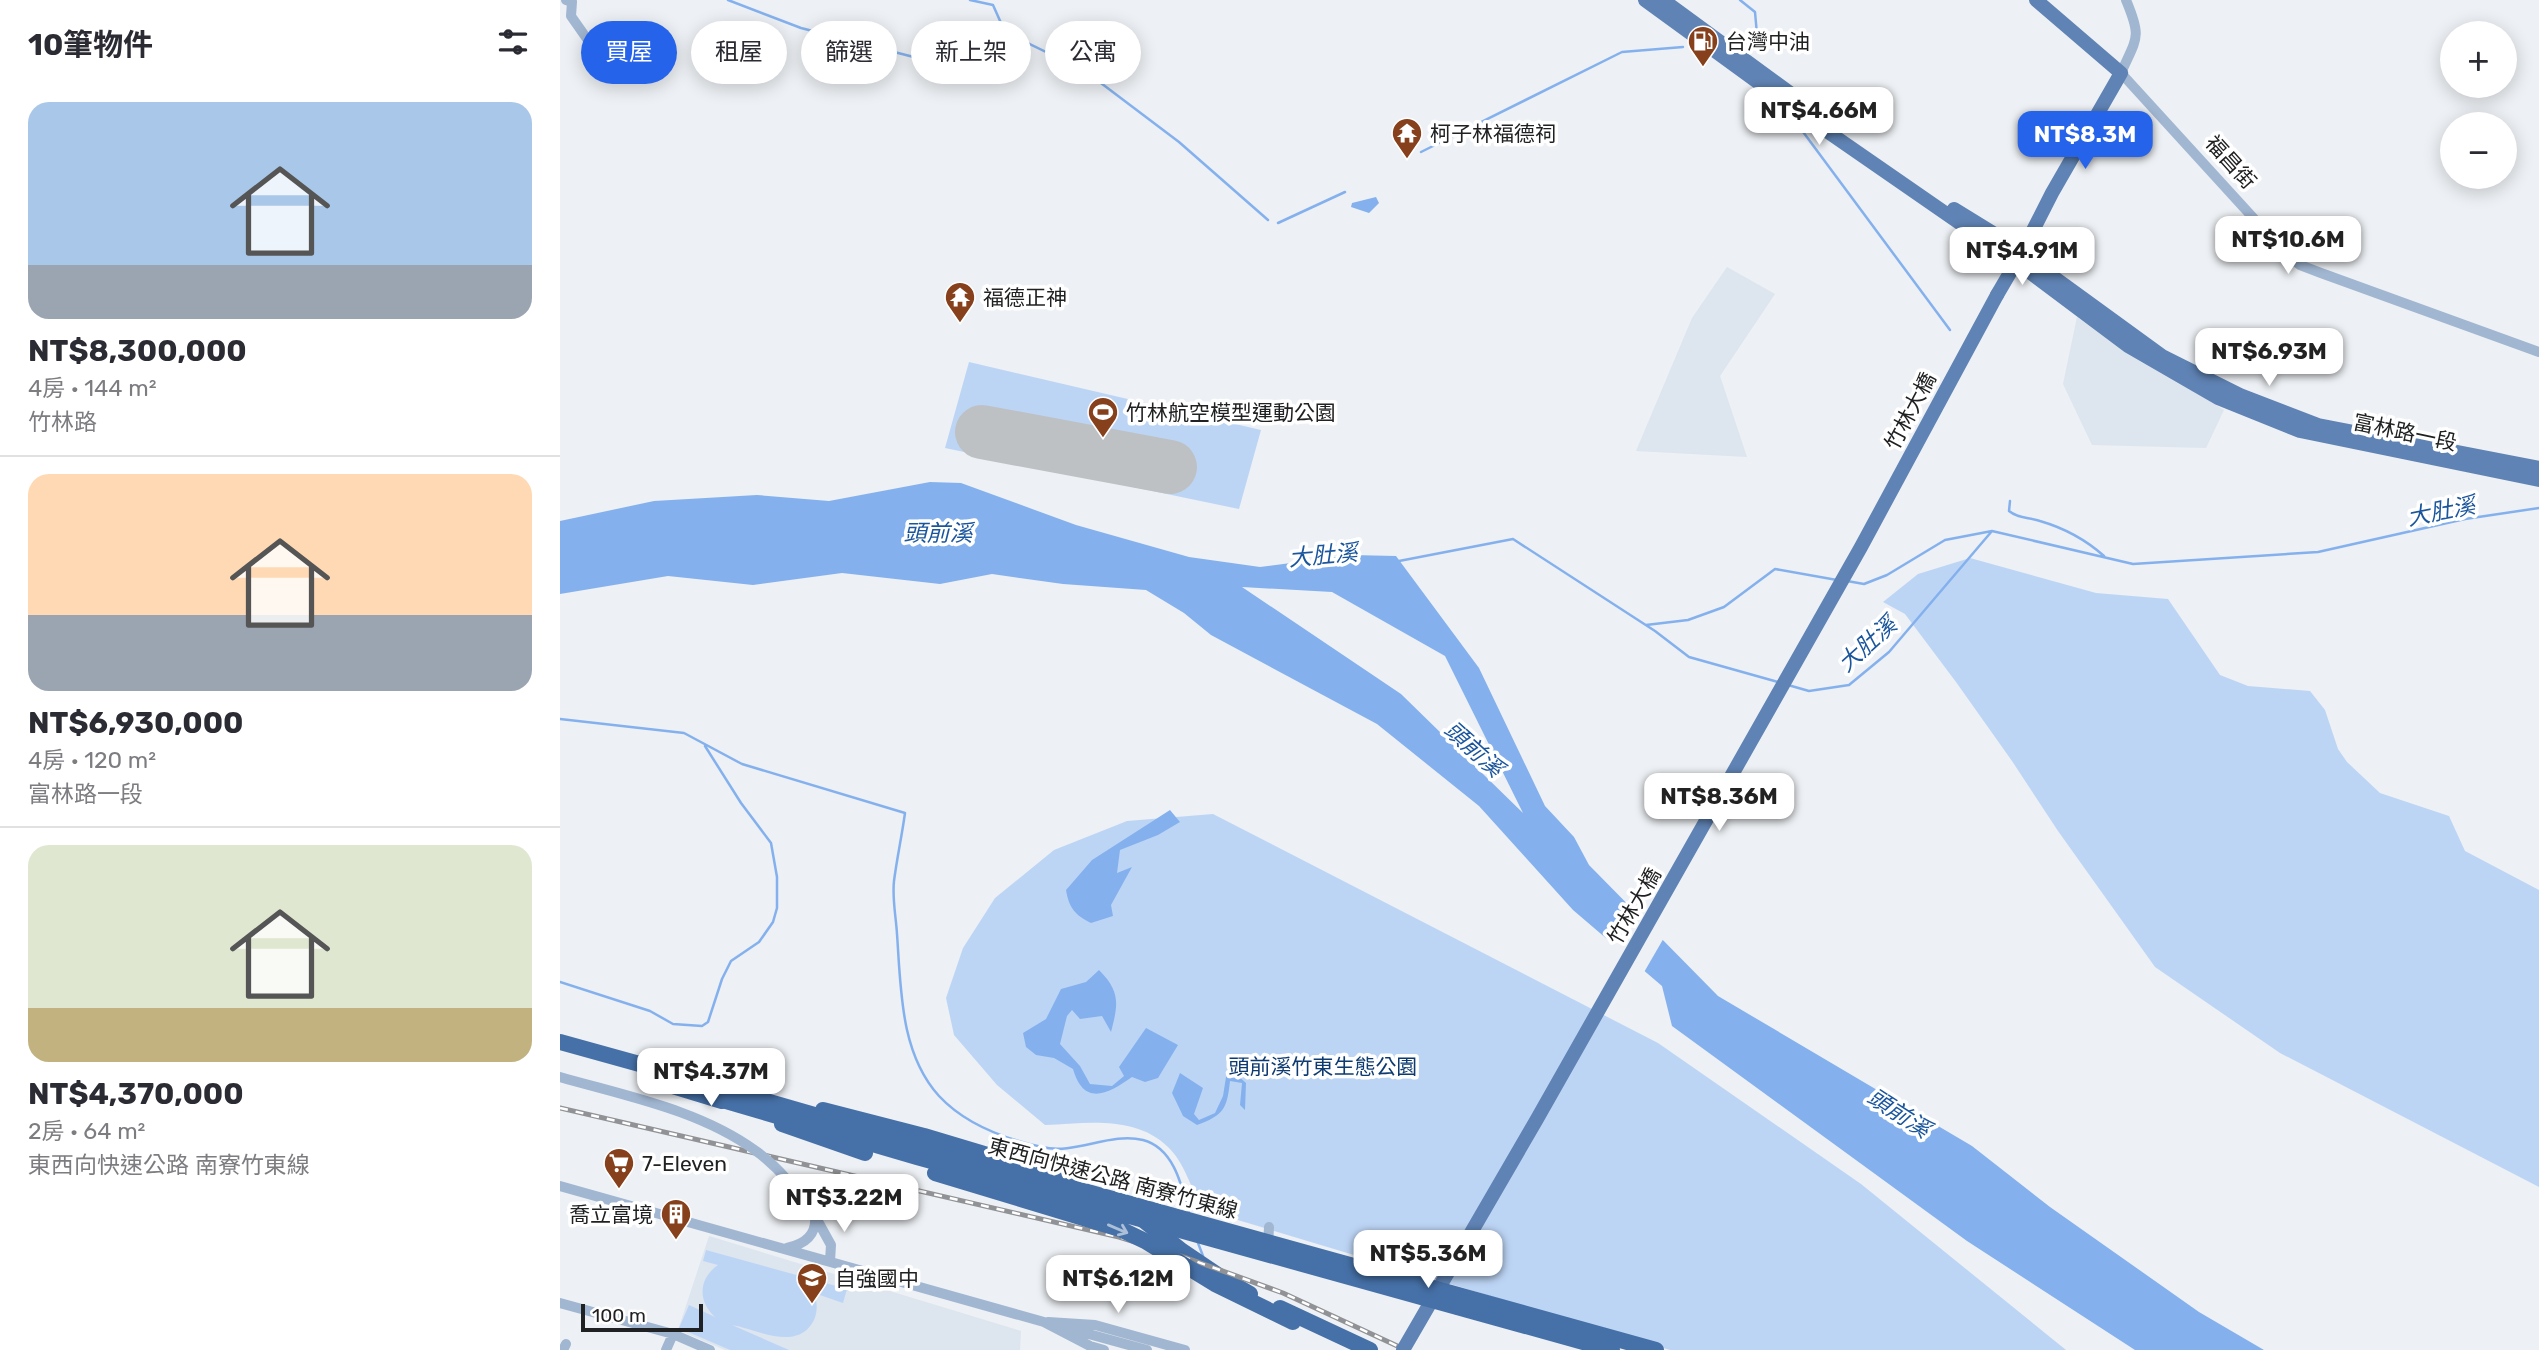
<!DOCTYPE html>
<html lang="zh-TW">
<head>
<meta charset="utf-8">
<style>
  :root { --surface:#fff; --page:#f7f7f7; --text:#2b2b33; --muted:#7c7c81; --line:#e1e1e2; --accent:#2563eb }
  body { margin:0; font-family:Rubik,"Noto Sans TC",sans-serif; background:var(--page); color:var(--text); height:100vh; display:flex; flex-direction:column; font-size:26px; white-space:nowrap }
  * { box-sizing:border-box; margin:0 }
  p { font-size:23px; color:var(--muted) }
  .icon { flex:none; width:38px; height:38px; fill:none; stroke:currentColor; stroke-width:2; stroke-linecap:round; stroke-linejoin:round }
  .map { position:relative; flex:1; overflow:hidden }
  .drawer { display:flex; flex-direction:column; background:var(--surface); width:560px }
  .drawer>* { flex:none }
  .top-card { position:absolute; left:21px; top:21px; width:665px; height:63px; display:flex; gap:14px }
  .buttons { position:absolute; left:1880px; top:21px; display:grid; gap:14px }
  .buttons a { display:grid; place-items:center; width:77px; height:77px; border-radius:50%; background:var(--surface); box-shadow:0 4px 18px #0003; font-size:35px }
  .scale { position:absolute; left:21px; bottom:18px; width:122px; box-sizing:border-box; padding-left:7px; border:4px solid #202122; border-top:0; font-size:19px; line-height:24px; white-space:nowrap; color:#202122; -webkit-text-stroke:5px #fff; paint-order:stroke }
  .price { position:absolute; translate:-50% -60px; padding:0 16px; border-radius:14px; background:#fff; color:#222; font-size:23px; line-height:46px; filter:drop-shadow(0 2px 4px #0008) }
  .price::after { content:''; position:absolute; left:50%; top:42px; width:21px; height:16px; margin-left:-10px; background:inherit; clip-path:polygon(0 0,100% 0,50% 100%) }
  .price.current { background:var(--accent); color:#fff }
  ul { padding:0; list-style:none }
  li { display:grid; align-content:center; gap:14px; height:371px; padding:0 28px }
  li+li { border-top:2px solid var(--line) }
  li span { display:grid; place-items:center; height:217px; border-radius:21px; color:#555 }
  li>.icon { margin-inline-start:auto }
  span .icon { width:126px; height:126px; fill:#fffc; stroke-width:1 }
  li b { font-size:30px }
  h2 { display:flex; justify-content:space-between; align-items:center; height:84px; padding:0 28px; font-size:30px }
  .pill { padding:0 24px; border-radius:32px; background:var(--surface); box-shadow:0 4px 18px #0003; font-size:24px; line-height:63px }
  .pill.current { background:var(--accent); color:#fff }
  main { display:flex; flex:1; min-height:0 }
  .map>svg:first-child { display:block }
</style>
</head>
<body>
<main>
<section class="drawer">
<h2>10筆物件<svg class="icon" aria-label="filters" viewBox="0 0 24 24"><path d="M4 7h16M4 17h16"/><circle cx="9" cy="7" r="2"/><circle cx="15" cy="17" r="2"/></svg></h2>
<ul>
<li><span style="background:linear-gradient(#a9c7e8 75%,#9aa5b1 0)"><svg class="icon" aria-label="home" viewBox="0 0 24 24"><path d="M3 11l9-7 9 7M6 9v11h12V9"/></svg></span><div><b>NT$8,300,000</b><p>4房 · 144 m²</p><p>竹林路</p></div></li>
<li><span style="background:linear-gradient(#ffd9b3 65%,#9aa5b1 0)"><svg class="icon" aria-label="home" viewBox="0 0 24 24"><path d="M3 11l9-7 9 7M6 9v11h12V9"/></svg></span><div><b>NT$6,930,000</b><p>4房 · 120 m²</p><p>富林路一段</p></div></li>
<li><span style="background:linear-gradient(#dfe7d0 75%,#c2b280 0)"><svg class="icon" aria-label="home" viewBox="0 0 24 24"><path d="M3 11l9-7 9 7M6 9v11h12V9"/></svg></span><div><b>NT$4,370,000</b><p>2房 · 64 m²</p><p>東西向快速公路 南寮竹東線</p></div></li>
</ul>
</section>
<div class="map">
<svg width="1979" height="1350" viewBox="0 0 1979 1350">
  <rect width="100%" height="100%" fill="#edf0f4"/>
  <path fill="#dde5ef" d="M1167 267 1215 294 1160 376 1187 457 1076 451 1132 318Z
    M1517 317 1664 410 1646 448 1532 445 1503 384Z
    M149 1236 461 1331 460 1350H165L118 1330Z"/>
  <path fill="#bdd5f5" d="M409 362 701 430 679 509 385 448Z
    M1410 558 1536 593 1608 599 1660 675 1688 686 1750 691 1765 710 1778 749 1787 762 1820 793 1889 816 1905 851 1979 890V1187L1720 1053 1595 967 1498 831 1452 761 1396 682 1345 614 1323 602 1358 574Z
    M653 814 1098 1043 1301 1184 1506 1350H1110L641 1209C632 1189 624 1162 608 1147 576 1115 526 1123 485 1125L437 1085 394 1035 386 998 403 948 435 898 494 850 567 821Z
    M146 1250 287 1289 283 1303 254 1293C258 1303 258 1316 251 1325 233 1350 195 1329 172 1325L229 1350H170L119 1328 129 1305 155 1317C137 1301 139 1278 158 1265L143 1261Z"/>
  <path fill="#84b1ed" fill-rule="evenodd" d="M816 197 819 203 809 213 791 207 792 203Z
    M370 482 401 483 516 525 629 557 700 567 791 555 836 556 919 668 985 806 1014 837 1029 865 1158 996 1412 1146 1490 1207 1639 1312 1704 1350H1575L1407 1241 1112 1026 1102 986 1013 910 919 806 817 724 651 635 624 613 586 590 503 584 432 574 380 584 282 573 193 585 108 576 0 594V521L94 501 197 495 269 501ZM682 587 772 592 885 656 963 813 841 694Z
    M610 810 620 822 598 835 560 850 557 873 572 867 551 905 553 916 531 923C515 915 509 908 506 890L532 860Z
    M539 970C561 992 558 1005 551 1032L542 1016 520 1019 512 1010 507 1016 500 1044 520 1066 530 1084 552 1086 564 1076 559 1067 586 1028 618 1045 598 1078 585 1082 572 1077C548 1094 524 1107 513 1069L494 1058 476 1055 466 1047 463 1033 486 1019 501 989 526 982Z
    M620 1073 643 1088 634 1114 639 1120 655 1113 663 1096 666 1077 676 1074 686 1083 685 1110 680 1105 682 1083 670 1081C667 1109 664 1115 637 1125L623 1116 612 1093Z"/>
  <path fill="#edf0f4" d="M1072 903 1105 936 1083 974 1049 945Z"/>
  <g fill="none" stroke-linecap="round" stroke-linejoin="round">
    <path stroke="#84b1ed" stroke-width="2.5" d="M168 0 241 28 377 63 442 26
      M410 0 433 5 445 32 525 71 619 142 708 220
      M1180 0 1195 12 1198 46
      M1232 117 1390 330
      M861 152 1062 52 1123 47
      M718 223 785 192
      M1450 501 1449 511C1459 519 1468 517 1480 521 1504 528 1526 540 1544 556
      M839 561 953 539 1095 631 1129 657 1218 682
      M1287 581 1304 584 1327 575 1385 540 1432 531
      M1086 625 1128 620 1164 607 1215 569 1277 580
      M1228 685 1249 691 1289 685 1329 652 1432 531 1573 564 1758 552 1905 519 1979 508
      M0 719 124 733 182 764 345 813C342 835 337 858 334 881 332 898 336 917 337 934 341 989 340 1053 379 1096 406 1125 445 1139 482 1147 515 1155 550 1132 583 1140 614 1148 622 1186 629 1213
      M0 982 90 1011 113 1024 142 1026 148 1022 162 979 171 961 199 942 213 922 217 908V877L211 843 181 803 145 746
      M638 1243 643 1256"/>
    <path stroke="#bec1c4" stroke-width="54" d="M422 432 610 467"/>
    <path stroke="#a1b6d1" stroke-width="10" d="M6 0 12 2 11 16 32 46 38 45 62 30
      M1566 0C1582 38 1577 37 1561 73L1728 256 1740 265 1761 273 1979 352
      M0 1186 484 1322 530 1346 544 1350
      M255 1216 271 1245 270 1261
      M708 1246 709 1227
      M227 1248C245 1244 257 1235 255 1215
      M0 1303 113 1334 150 1350
      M488 1322 535 1325 625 1350
      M507 1328 587 1350
      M3 1350 6 1344
      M106 1350 113 1334"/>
    <path stroke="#5f83b4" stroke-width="14" d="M1085 0 1232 107 1456 262 1568 346 1658 398 1740 431 1979 480
      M1103 0 1271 123
      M1394 209 1433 233 1602 356 1680 395 1758 425 1979 468
      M1437 295 1461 254 1492 193 1561 73 1476 0"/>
    <path stroke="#4671a8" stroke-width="16" d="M0 1042 166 1088
      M103 1083 162 1101
      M263 1110 364 1136 511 1180
      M222 1124 305 1153
      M582 1219 622 1251 659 1276 690 1294
      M720 1308 810 1350"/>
    <g stroke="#909295" stroke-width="5">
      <path id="rail" d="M0 1108 559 1237 627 1258 723 1293 846 1350"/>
    </g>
    <use href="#rail" stroke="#fff" stroke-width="2.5" stroke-dasharray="8" stroke-linecap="butt"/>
    <path stroke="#a1b6d1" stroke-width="10" d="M0 1077C66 1096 140 1110 196 1151 220 1168 238 1192 255 1215"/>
    <path stroke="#5f83b4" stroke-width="14" d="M843 1350 977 1119 1301 547 1437 295"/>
    <path stroke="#4671a8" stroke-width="16" d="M154 1086 362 1146 1096 1350
      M149 1096 357 1157 1052 1350
      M375 1173 560 1229 585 1241 655 1284 733 1322"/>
  </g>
  <defs><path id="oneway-shaft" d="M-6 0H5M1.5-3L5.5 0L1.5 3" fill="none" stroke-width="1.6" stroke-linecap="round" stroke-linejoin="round" transform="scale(1.75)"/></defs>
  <use stroke="#acbfd8" href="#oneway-shaft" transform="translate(558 1229) rotate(23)"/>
  <defs>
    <g id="fuel-pin" transform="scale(1.575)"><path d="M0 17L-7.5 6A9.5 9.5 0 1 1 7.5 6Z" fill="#86401b" stroke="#fff"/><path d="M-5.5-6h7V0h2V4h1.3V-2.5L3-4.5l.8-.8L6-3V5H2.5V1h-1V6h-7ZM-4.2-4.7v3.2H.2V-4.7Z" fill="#fff"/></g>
    <g id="temple-pin" transform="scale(1.575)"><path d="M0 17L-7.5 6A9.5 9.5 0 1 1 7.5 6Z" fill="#86401b" stroke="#fff"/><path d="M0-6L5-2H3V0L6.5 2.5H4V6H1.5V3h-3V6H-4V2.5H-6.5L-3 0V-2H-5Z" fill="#fff"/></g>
    <g id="stadium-pin" transform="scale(1.575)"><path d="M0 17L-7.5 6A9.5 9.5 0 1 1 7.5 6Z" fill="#86401b" stroke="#fff"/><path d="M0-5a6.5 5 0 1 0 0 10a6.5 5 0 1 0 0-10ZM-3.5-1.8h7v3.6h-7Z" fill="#fff"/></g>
    <g id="supermarket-pin" transform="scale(1.575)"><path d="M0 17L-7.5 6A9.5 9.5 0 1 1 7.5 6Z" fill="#86401b" stroke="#fff"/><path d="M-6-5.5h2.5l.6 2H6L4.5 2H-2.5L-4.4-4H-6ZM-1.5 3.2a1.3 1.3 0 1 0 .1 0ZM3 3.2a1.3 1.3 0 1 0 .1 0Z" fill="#fff"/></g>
    <g id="building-pin" transform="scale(1.575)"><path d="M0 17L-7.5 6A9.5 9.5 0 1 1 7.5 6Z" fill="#86401b" stroke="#fff"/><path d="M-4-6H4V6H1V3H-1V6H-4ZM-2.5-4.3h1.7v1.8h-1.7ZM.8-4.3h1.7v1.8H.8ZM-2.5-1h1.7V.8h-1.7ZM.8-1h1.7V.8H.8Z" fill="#fff"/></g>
    <g id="school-pin" transform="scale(1.575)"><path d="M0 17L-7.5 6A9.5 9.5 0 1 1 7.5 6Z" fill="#86401b" stroke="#fff"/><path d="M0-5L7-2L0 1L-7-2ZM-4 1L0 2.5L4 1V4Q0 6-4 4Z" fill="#fff"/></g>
  </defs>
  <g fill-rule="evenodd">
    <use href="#fuel-pin" x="1143" y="41"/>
    <use href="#temple-pin" x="847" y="133"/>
    <use href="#temple-pin" x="400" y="297"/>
    <use href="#stadium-pin" x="543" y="412"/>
    <use href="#supermarket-pin" x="59" y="1163"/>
    <use href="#building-pin" x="116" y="1214"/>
    <use href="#school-pin" x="252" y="1278"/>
  </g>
  <g text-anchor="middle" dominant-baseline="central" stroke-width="7" stroke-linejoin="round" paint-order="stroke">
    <g font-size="21" fill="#202122" stroke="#fff" text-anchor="start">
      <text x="1166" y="41">台灣中油</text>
      <text x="870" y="133">柯子林福德祠</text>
      <text x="423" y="297">福德正神</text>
      <text x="566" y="412">竹林航空模型運動公園</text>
      <text x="82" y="1163">7-Eleven</text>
      <text x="93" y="1214" text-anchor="end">喬立富境</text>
      <text x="275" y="1278">自強國中</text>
    </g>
    <g font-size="21" fill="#202122" stroke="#fff">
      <text transform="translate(1671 162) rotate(48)">福昌街</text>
      <text transform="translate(1350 411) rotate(-62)">竹林大橋</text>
      <text transform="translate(1845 432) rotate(12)">富林路一段</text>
      <text transform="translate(1074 906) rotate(-60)">竹林大橋</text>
      <text transform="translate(553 1178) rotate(15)">東西向快速公路 南寮竹東線</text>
    </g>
    <g font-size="21" fill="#0d3a70" stroke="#fff">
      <text x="763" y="1066">頭前溪竹東生態公園</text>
    </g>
    <g font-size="23" font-style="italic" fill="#1b569d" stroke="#fff">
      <text transform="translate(1881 511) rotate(-11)">大肚溪</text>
      <text x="378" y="533">頭前溪</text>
      <text transform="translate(763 555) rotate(-5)">大肚溪</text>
      <text transform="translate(1307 644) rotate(-42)">大肚溪</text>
      <text transform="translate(914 749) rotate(42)">頭前溪</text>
      <text transform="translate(1339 1113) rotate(33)">頭前溪</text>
    </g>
  </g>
</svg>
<div class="buttons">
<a>+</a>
<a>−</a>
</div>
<div class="scale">100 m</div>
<b class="price" style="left:1259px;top:147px">NT$4.66M</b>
<b class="price current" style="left:1525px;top:171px">NT$8.3M</b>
<b class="price" style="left:1728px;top:276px">NT$10.6M</b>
<b class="price" style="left:1462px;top:287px">NT$4.91M</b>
<b class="price" style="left:1709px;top:388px">NT$6.93M</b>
<b class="price" style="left:1159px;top:833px">NT$8.36M</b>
<b class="price" style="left:151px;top:1108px">NT$4.37M</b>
<b class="price" style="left:284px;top:1234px">NT$3.22M</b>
<b class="price" style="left:868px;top:1290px">NT$5.36M</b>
<b class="price" style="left:558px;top:1315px">NT$6.12M</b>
<div class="top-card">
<a class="pill current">買屋</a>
<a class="pill">租屋</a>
<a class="pill">篩選</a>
<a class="pill">新上架</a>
<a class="pill">公寓</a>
</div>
</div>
</main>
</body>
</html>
